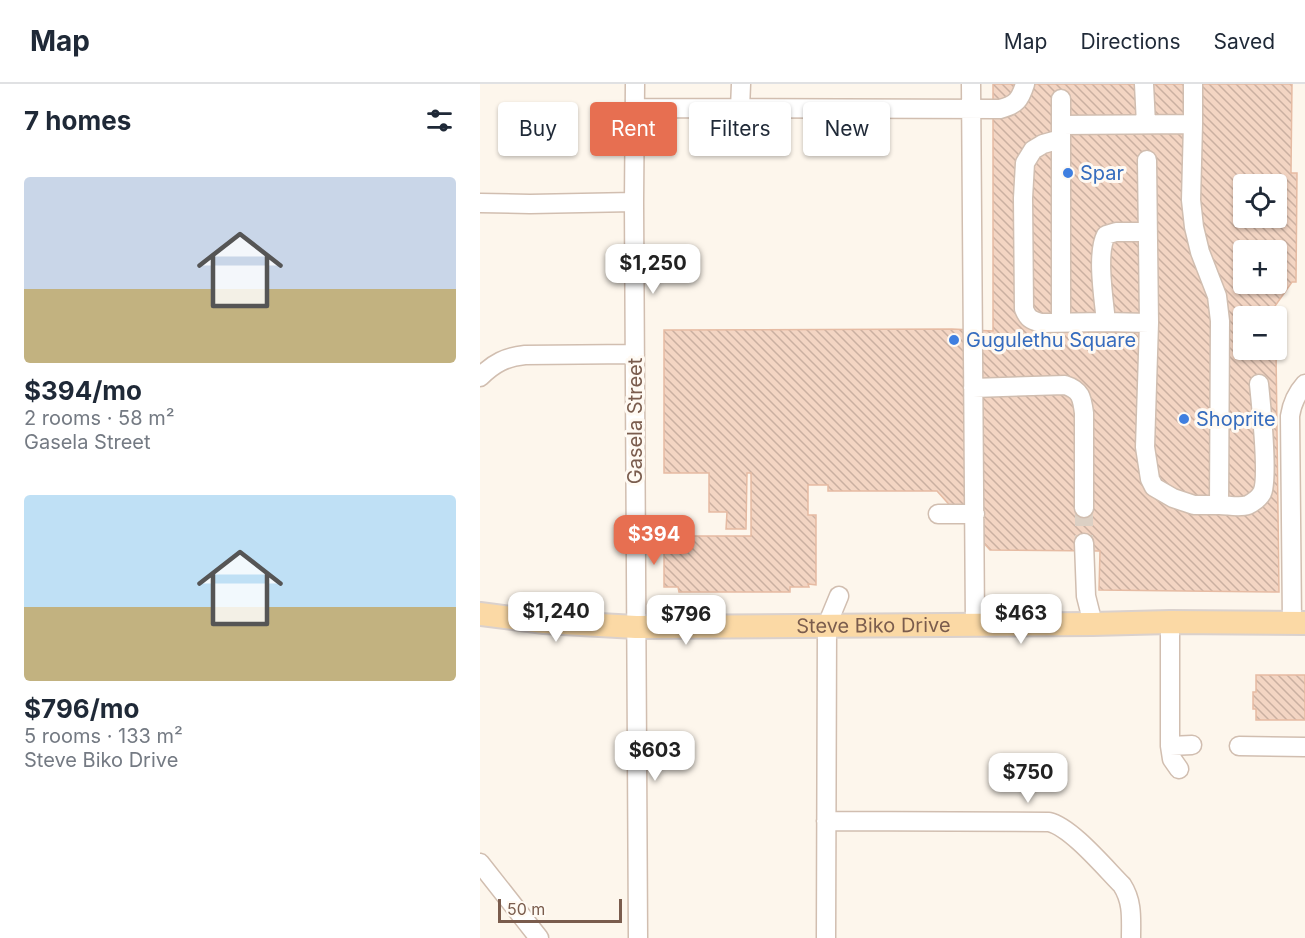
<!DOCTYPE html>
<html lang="en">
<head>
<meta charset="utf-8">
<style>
  :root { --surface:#fff; --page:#f2f2f3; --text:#1f2937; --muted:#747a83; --line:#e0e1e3; --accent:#e76f51 }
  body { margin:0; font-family:Inter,sans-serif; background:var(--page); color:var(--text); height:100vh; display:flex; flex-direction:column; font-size:22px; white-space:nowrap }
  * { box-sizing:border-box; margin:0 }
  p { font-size:20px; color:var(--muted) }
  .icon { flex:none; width:33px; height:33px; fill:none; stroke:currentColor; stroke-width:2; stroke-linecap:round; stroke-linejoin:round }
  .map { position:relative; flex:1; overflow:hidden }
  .panel { display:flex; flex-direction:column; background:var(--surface); width:480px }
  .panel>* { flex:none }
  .banner { position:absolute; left:18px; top:18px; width:570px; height:54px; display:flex; gap:12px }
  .tools { position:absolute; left:753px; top:90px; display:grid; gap:12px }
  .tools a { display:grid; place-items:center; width:54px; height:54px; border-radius:6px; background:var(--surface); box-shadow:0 2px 4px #0004; font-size:30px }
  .scale { position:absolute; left:18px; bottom:15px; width:124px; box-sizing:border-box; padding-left:6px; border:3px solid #7a5c4d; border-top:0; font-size:16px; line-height:21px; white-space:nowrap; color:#7a5c4d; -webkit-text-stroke:4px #fffaf3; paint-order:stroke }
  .price { position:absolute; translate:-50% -51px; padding:0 14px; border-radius:12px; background:#fff; color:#222; font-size:20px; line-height:39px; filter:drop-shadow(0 2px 3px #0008) }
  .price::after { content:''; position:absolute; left:50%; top:36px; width:18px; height:14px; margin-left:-9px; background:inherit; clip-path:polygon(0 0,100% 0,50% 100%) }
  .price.current { background:var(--accent); color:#fff }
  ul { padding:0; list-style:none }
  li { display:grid; align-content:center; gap:12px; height:318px; padding:0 24px }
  li span { display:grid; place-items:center; height:186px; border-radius:6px; color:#555 }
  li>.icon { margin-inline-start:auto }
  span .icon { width:108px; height:108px; fill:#fffc; stroke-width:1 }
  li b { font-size:26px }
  h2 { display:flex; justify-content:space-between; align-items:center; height:72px; padding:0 24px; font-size:26px }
  .pill { padding:0 21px; border-radius:6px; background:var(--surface); box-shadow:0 2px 4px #0004; font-size:21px; line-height:54px }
  .pill.current { background:var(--accent); color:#fff }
  header { display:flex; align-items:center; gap:36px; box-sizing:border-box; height:84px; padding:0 30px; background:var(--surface); border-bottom:2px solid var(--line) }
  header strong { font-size:28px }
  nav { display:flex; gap:33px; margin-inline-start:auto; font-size:21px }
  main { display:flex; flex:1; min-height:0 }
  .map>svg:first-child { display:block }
</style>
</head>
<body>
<header>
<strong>Map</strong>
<nav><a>Map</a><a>Directions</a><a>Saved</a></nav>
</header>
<main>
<section class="panel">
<h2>7 homes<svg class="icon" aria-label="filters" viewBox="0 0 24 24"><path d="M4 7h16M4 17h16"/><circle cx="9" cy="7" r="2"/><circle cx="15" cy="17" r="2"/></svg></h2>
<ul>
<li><span style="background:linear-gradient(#c9d6e8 60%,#c2b280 0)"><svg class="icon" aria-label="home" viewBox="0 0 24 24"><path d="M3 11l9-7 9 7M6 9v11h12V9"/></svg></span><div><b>$394/mo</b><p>2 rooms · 58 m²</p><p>Gasela Street</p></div></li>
<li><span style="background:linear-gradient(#bfe0f5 60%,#c2b280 0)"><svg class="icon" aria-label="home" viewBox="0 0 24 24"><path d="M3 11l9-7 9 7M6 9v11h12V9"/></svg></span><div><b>$796/mo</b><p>5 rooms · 133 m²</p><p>Steve Biko Drive</p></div></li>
</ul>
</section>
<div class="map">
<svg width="825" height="854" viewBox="0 0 825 854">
  <defs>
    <pattern id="building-back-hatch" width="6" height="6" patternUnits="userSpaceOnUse" patternTransform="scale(1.5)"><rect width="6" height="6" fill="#f3d5c3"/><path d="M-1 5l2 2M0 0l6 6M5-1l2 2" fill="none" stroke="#cab0a1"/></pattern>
  </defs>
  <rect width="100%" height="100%" fill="#fdf6ec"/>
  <path fill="url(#building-back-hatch)" stroke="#e6bba3" stroke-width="1.5" fill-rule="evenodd" d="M513 0H812L811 89H817L816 198H812L795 222V232H764V266H796L799 508 619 506 620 467 510 466 457 407H348V401H328V431H336V501L328 500 329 503H310V508H199L198 503H184V452H271V389H267L266 445H246L247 428H229V389H184V246L472 245 513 247ZM764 100H796V134H764ZM764 166H796V200H764Z
    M776 591H825V636H776V625H773V608H776Z"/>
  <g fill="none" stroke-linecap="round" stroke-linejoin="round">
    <path stroke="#dcd0c4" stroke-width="18" stroke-dasharray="18 9" stroke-linecap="butt" d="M604 424V459"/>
    <g stroke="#d1beb0" stroke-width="21">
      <path id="minor" d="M155 0 154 118 158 854
        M491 0 495 541
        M664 0 666 40
        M713 0V40L711 116 714 143 720 168 737 212 740 237 739 421C748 421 759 424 768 421 772 419 779 414 782 409 789 395 781 320 779 300
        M155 24 520 25C536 21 540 16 545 0
        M260 25 261 0
        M581 41 713 40
        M581 55 563 60 553 66 545 79 543 114 544 225C548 235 551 236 561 239L626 238
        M667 76 669 239 665 363 670 395 674 403 693 414 714 421H739
        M0 119 50 120 154 118
        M668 148H636L626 151C616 170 624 216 626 238L669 239
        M581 238V15
        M0 293C14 279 26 273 45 271L155 270
        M493 304 585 301C601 306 602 314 604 329V424
        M458 430H495
        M604 459 606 512 613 540
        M690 538V662L692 675 699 685
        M812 539 810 332C812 319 816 310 825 300
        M690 662 712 661
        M759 662 825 663
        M346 737 569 738C591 743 625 784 642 801 653 818 651 835 651 854
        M0 779 59 854
        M346 854 347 541 359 512"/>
    </g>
    <g stroke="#dad1cd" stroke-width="26">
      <g id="major">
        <path id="s1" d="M0 530 64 538 156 543 613 540 690 538 825 539"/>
      </g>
    </g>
    <use href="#minor" stroke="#fff" stroke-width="18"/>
    <use href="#major" stroke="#fbd9a5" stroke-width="22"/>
  </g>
  <g fill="#3f7fe0" stroke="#fffaf3" stroke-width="2">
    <circle cx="588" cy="89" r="6"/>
    <circle cx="474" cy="256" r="6"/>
    <circle cx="704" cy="335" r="6"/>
  </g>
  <g text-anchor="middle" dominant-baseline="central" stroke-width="6" stroke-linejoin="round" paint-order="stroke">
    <g font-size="20" fill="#366cbe" stroke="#fffaf3" text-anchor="start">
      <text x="600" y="89">Spar</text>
      <text x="486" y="256">Gugulethu Square</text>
      <text x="716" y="335">Shoprite</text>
    </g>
    <g font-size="20" fill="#7a5c4d" stroke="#fffaf3">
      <text transform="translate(155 337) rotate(-90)">Gasela Street</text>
      <text stroke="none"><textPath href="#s1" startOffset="394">Steve Biko Drive</textPath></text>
    </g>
  </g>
</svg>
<div class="tools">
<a><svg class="icon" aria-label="locate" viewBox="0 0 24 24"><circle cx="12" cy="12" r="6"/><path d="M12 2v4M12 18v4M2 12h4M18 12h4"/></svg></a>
<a>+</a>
<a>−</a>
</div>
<div class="scale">50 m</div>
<b class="price" style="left:173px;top:211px">$1,250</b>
<b class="price current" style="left:174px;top:482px">$394</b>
<b class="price" style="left:76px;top:559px">$1,240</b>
<b class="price" style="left:541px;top:561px">$463</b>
<b class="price" style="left:206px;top:562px">$796</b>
<b class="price" style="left:175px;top:698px">$603</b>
<b class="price" style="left:548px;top:720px">$750</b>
<div class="banner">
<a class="pill">Buy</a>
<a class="pill current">Rent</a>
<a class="pill">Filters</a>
<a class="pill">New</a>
</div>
</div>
</main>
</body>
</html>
